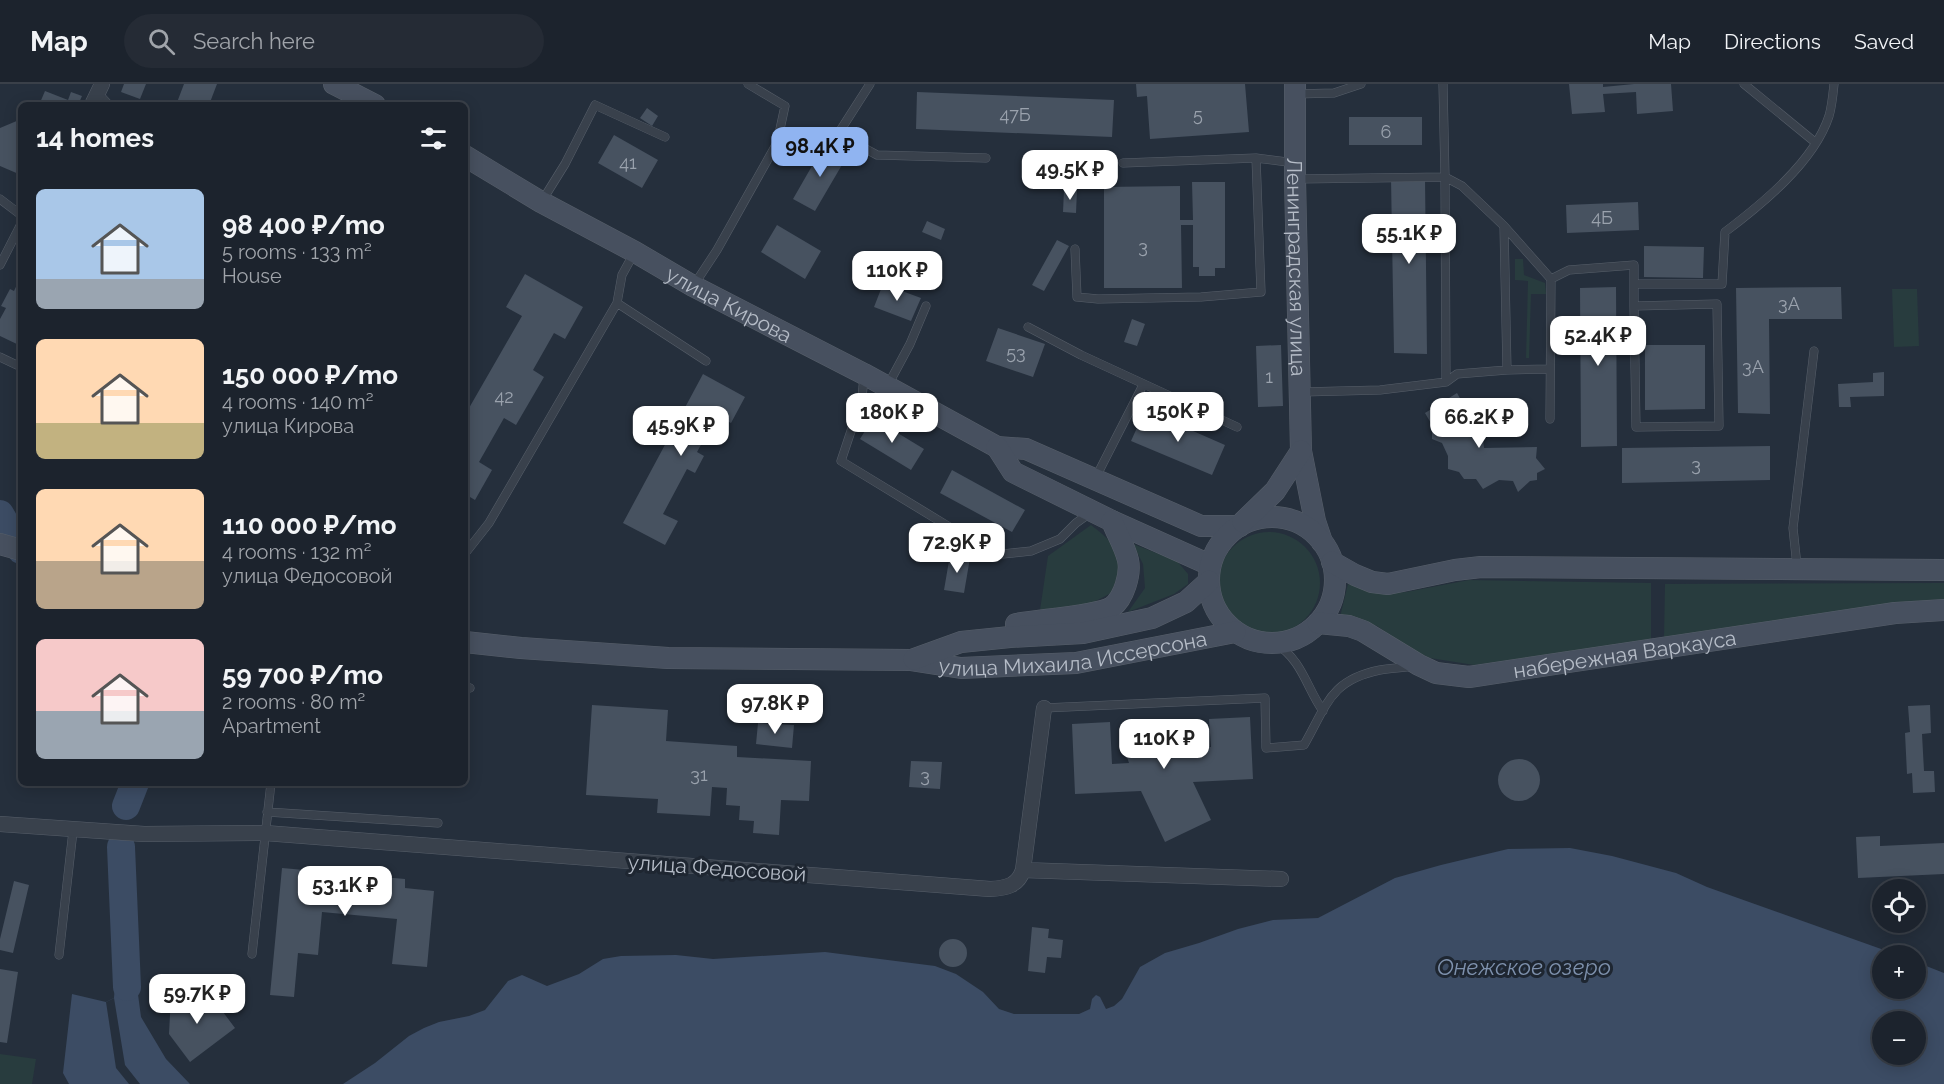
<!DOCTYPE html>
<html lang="en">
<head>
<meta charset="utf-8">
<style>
  :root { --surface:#1c232d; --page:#252b35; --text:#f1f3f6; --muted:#a0a4aa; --line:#3a4049; --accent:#90b4f1 }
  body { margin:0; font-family:Raleway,sans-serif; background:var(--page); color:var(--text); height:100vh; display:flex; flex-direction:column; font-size:22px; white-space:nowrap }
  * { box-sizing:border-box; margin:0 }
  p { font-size:20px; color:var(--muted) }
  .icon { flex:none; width:33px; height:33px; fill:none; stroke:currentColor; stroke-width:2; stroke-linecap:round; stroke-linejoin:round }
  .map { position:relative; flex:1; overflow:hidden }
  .details { position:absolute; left:18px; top:18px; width:450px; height:684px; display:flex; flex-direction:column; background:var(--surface); border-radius:9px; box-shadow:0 3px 15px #0003,0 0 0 2px var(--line) }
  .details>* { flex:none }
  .tools { position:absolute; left:1872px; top:795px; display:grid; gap:12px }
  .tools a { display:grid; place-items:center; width:54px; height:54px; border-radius:50%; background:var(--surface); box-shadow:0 3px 15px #0003,0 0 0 2px var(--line); font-size:30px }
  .price { position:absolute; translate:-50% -51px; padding:0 14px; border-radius:12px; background:#fff; color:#222; font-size:20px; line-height:39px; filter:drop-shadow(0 2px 3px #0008) }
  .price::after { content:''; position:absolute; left:50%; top:36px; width:18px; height:14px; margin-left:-9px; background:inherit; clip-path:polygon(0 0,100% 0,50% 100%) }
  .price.on { background:var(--accent); color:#111 }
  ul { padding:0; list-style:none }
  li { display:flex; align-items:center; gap:18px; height:150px; padding:0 18px }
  li span { display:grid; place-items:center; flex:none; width:168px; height:120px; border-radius:9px; color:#555 }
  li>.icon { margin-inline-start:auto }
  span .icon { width:72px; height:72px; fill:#fffc; stroke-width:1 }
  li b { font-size:26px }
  h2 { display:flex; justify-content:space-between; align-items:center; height:72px; padding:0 18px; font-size:26px }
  header { display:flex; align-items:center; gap:36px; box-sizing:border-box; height:84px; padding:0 30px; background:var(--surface); border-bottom:2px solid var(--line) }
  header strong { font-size:28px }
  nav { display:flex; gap:33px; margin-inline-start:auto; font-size:21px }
  .search { width:420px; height:54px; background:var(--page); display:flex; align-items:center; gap:15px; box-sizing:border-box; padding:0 21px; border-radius:33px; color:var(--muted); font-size:22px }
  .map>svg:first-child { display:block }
</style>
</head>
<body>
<header>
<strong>Map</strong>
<div class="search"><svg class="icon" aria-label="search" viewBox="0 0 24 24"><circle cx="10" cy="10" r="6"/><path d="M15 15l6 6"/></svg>Search here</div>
<nav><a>Map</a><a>Directions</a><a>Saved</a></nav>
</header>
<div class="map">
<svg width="1944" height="1000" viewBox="0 0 1944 1000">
  <rect width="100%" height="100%" fill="#252f3c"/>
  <path fill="#283c3e" d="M1515 175H1523L1524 191 1545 199 1546 210H1531L1529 274H1526L1528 197 1515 196Z
    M1917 205 1919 262 1894 263 1892 205Z
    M1091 441C1121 464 1126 474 1111 509L1092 519 1040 526 1048 472Z
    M1218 499a51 51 0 1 1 102 0a51 51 0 1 1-102 0Z
    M1133 460 1177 477 1188 490V500L1174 510 1128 528 1145 504 1143 480Z
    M1469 496 1651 499V556L1474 581 1430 574 1412 566 1377 542 1340 533 1348 500 1393 509 1406 508Z
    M1944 499V515L1902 518 1664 554 1665 500Z
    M0 970 36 975 32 1000H0Z"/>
  <path fill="#3c4c64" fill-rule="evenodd" d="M1570 764 1612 772 1676 789 1707 803 1898 871 1882 872V904H1916V878L1944 889V1000H343L375 979 409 952 424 944 439 938 469 932 485 926 508 897 522 891 547 902 579 890 603 875 621 872 676 871 713 875 825 868 935 882 956 890 983 908 999 925 1014 930H1079L1090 925 1092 915 1096 911 1100 913 1106 925 1114 922 1122 915 1140 883 1165 869 1199 859 1238 845 1273 836 1318 834 1395 794 1441 781 1508 765ZM1882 938H1916V970H1882Z
    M126 863 132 865 141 933 166 975 190 1000H69L63 989 72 910 106 918 114 914C116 899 115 874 126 863Z"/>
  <path fill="#252f3c" d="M114 914 125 981 140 1000H129L116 984 106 918Z"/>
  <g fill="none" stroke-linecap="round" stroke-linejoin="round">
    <path stroke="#3c4c64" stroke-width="28" d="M0 430 21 466
      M126 722 135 699
      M121 763 127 903"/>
  </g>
  <path fill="#475260" d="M124 0H146L140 15 121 8Z
    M184 0H217L209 21H176Z
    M1136 0H1245L1249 48 1150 55 1147 12 1137 13Z
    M1569 0H1603V3L1634 0H1671L1673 27 1637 30 1636 8 1603 10 1605 28 1572 30Z
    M45 7 68 16 71 8 82 12 78 21H39Z
    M917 8 1114 16 1112 53 916 45Z
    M647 24 658 32 652 42 640 34Z
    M21 30V91L0 82V44L19 36 17 31Z
    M1349 33H1422V61H1349Z
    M614 51 658 76 642 104 598 79Z
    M824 61 846 74 815 127 793 115Z
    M1391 94H1425L1427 270 1394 269Z
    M1192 98H1225V184H1215V192H1199V183H1193V141H1181L1182 204H1104V103L1180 102V136H1193Z
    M1064 106H1077L1076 129 1063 128Z
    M1638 118 1639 146 1567 149 1566 121Z
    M927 137 945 145 941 156 922 148Z
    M777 141 821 167 805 195 761 168Z
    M1057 156 1069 162 1044 207 1032 201Z
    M1644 162 1704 163 1703 194 1644 193Z
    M525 190 583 223 565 255 554 249 533 286 544 293 516 341 504 334 479 378 492 386 475 416 465 410V331L522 232 506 223Z
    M21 192V262L0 252V235L6 224 1 222 10 205 14 207Z
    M883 200 921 214 911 237 874 223Z
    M1616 203 1617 362 1581 363 1580 204Z
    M1841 203 1842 235H1769L1770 330 1738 329 1736 204Z
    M1132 235 1145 240 1137 262 1124 258Z
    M998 244 1045 260 1033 293 986 277Z
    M1281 261 1283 322 1258 323 1256 262Z
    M1645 261H1705V325L1645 326Z
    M1884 288V312L1850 313 1851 323H1839L1838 300 1873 298V289Z
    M703 290 745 313 731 339 717 332 697 368 704 372 695 389 687 385 663 430 678 437 665 461 623 439Z
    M1457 309 1477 344 1482 345 1484 364 1537 363 1536 374 1545 385 1537 389V396L1530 397 1518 408 1513 397 1499 396 1483 405 1476 395H1464L1459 388 1448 385V372L1442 359 1432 355V341L1425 329Z
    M1145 326 1225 361 1212 391 1131 357Z
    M873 334 924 365 911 386 860 355Z
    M1770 362V396L1622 399V364Z
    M952 386 1025 426 1012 448 940 409Z
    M950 471 970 474 964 509 944 506Z
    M592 621 668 626 666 657 737 662V673L811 677 809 717 781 716 779 751 753 749 754 737 739 736 740 722 726 721 727 704 712 703 710 732 657 729 658 715 586 711Z
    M1930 621 1931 649 1922 650 1924 687H1934L1935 708 1913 709 1912 689 1907 690 1905 649 1910 648 1908 622Z
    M1250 633 1253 695 1193 698 1211 736 1165 758 1141 707 1075 710 1072 640 1110 638 1112 680 1129 679 1125 667 1173 651 1178 665 1211 663 1209 635Z
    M758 639 794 641 792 664 756 660Z
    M1498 696a21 21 0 1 1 42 0a21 21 0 1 1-42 0Z
    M911 677 942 678 940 705 909 703Z
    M1880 752V762L1944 759V790L1858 794 1856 753Z
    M282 784 405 795V804L434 807 427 883 392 880 397 835 322 828 318 871 298 869 294 913 270 911Z
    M14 797 29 801 13 869 0 866V855Z
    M1032 843 1049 845 1048 854 1063 856 1061 874 1047 873 1045 889 1028 887Z
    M939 869a14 14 0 1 1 28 0a14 14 0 1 1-28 0Z
    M0 885 18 888 7 959 0 958Z
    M171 912 214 916 235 944 190 978 169 950Z"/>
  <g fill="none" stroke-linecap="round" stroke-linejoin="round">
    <g stroke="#575f6a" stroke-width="9">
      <path id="lane" d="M748 0 785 22 777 59
        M1744 0 1816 59
        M98 9 109 21
        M1295 10 1334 9 1361 0
        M838 50 877 71 986 74
        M1123 79 1256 74 1295 79
        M1297 95 1445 93 1443 0
        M0 115 21 131
        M542 117 565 80 595 21 665 53
        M1504 142 1507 286
        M1075 165 1077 213 1098 215 1201 213 1261 208 1256 74
        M0 181 21 140
        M1634 200H1722L1725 148C1762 120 1814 78 1829 32 1832 22 1833 10 1834 0
        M694 201 717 166 777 59 838 50 870 0
        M617 219 706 277
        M1717 220 1719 342 1636 343 1634 222Z
        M1028 243 1081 271 1237 343
        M0 273 21 283
        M864 292 862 314 841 377 956 447 1003 470 1031 467 1060 455 1076 439 1090 429
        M1446 298 1445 93 1462 102 1504 142 1551 195 1569 186 1634 181V222
        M888 301 910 260 926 222
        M1302 308 1380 306 1446 298 1457 290 1507 286 1550 285
        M1550 335 1551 195
        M1096 393 1143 301
        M465 466 467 467 489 439 617 219 622 191 634 169
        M1797 482 1793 444 1814 267
        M1275 559C1303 577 1306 603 1323 627
        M465 603 470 604
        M1044 624 1265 614 1266 664 1304 661C1327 621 1330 596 1380 586 1391 584 1402 584 1413 582
        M267 728 438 739
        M252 870 271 699
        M59 871 73 747"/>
    </g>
    <g stroke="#575f6a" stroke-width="16">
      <path id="street" d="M92 21 102 0
        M0 740 144 750 265 749 990 805C1006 804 1018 802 1023 786L1044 624
        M1023 786 1281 795"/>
    </g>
    <g stroke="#575f6a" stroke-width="22">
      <g id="secondary">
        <path d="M334 0 375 21"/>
        <path id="s1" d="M1295 0V95L1301 367 1315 437 1322 458"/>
        <path id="s2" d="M465 72 541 118 635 168 693 202 864 290 997 363 1026 365 1201 442H1240"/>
        <path d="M997 363 1013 388 1112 437 1210 481"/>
        <circle cx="1272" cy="496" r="63"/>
        <path d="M1243 438 1275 407 1301 367"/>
        <path d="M0 460 21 466"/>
        <path d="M1332 478 1355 491 1372 498 1388 500 1455 486 1481 483 1944 486"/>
        <path id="s3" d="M1318 539 1349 542 1363 547 1419 581 1436 589 1469 593 1895 529 1944 526"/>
        <path d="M1016 540C1036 536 1098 532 1112 523 1124 514 1131 490 1128 476 1125 463 1117 450 1112 437"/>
        <path id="s4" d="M465 558 521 564 668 574 910 576 961 584 1076 579 1235 548"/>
        <path d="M914 575 961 558 1010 553 1083 549 1152 534 1186 518 1209 497"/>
      </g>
    </g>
    <use href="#lane" stroke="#39414c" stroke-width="8"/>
    <use href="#street" stroke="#39414c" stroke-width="15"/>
    <use href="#secondary" stroke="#47505f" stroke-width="21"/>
  </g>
  <g text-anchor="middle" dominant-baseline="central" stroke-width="6" stroke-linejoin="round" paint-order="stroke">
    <g font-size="18" fill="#9aa2ad">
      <text x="1015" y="30">47Б</text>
      <text x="1198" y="30">5</text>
      <text x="1386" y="47">6</text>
      <text x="628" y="78">41</text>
      <text x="1602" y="133">4Б</text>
      <text x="1143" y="162">3</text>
      <text x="1789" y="219">3А</text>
      <text x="1016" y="268">53</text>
      <text x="1753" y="282">3А</text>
      <text x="1269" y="292">1</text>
      <text x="504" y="312">42</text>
      <text x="1696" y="380">3</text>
      <text x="699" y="690">31</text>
      <text x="925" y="691">3</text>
    </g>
    <g font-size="21" fill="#b5bcc7" stroke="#1e2631">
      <text stroke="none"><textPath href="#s1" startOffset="183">Ленинградская улица</textPath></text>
      <text stroke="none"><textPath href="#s2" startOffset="303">улица Кирова</textPath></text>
      <text stroke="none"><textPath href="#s4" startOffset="610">улица Михаила Иссерсона</textPath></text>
      <text stroke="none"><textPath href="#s3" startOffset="321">набережная Варкауса</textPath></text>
      <text transform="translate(717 784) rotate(4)">улица Федосовой</text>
    </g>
    <g font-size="22" font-style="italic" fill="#7e91ad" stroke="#1e2631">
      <text x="1524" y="883">Онежское озеро</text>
    </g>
  </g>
</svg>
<div class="tools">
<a><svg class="icon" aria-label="locate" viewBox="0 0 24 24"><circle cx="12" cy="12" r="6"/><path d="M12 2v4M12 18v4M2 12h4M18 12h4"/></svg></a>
<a>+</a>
<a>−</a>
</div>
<b class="price on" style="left:820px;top:94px">98.4K ₽</b>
<b class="price" style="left:1070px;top:117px">49.5K ₽</b>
<b class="price" style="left:1409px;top:181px">55.1K ₽</b>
<b class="price" style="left:897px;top:218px">110K ₽</b>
<b class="price" style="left:1598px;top:283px">52.4K ₽</b>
<b class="price" style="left:1178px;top:359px">150K ₽</b>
<b class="price" style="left:892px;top:360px">180K ₽</b>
<b class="price" style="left:1479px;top:365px">66.2K ₽</b>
<b class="price" style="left:681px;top:373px">45.9K ₽</b>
<b class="price" style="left:957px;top:490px">72.9K ₽</b>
<b class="price" style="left:775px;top:651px">97.8K ₽</b>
<b class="price" style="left:1164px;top:686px">110K ₽</b>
<b class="price" style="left:345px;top:833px">53.1K ₽</b>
<b class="price" style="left:197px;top:941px">59.7K ₽</b>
<section class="details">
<h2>14 homes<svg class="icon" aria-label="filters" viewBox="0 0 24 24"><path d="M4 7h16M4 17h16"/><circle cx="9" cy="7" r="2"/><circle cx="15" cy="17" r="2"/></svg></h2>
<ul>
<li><span style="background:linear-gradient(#a9c7e8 75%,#9aa5b1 0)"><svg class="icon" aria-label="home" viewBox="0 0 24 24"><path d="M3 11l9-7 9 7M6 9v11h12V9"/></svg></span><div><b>98 400 ₽/mo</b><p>5 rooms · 133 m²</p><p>House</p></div></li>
<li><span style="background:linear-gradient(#ffd9b3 70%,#c2b280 0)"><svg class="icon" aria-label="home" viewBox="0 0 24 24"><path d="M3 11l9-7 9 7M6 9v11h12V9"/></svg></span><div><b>150 000 ₽/mo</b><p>4 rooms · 140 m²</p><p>улица Кирова</p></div></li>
<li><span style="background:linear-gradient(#ffd9b3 60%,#b9a48a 0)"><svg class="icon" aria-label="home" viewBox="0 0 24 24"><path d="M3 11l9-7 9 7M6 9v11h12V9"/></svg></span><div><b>110 000 ₽/mo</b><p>4 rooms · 132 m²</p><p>улица Федосовой</p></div></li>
<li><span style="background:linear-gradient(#f6c9c9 60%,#9aa5b1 0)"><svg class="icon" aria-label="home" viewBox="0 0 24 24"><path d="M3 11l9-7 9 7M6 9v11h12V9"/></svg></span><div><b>59 700 ₽/mo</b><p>2 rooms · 80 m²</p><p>Apartment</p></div></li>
</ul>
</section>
</div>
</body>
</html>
